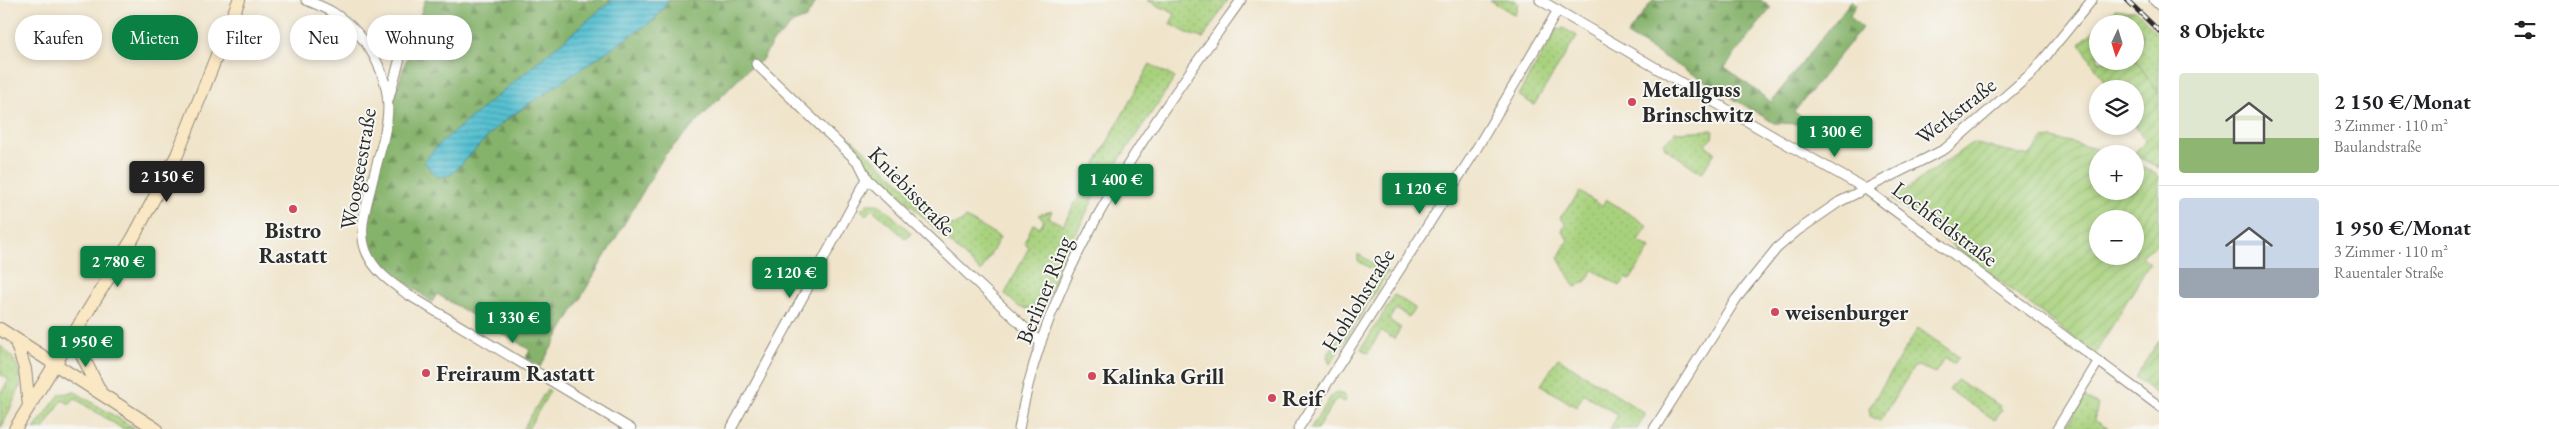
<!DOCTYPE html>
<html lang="de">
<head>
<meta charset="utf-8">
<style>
  :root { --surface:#fff; --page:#f6f6f6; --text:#202124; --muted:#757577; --line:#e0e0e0; --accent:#0b8043 }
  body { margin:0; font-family:"EB Garamond",serif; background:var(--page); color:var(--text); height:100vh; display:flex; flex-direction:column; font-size:19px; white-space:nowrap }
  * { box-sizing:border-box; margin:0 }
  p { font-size:16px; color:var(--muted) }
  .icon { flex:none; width:28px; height:28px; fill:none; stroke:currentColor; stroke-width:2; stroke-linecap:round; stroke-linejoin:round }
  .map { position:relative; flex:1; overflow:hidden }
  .drawer { display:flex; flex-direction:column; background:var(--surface); width:400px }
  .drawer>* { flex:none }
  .banner { position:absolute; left:15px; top:15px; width:475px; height:45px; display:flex; gap:10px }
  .needle { width:32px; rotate:184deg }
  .controls { position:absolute; left:2089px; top:15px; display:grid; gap:10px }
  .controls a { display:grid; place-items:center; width:55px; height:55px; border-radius:50%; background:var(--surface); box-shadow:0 2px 8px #0003; font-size:25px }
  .price { position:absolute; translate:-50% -42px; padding:0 11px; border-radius:5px; background:var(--accent); color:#fff; font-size:16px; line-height:32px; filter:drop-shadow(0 1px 2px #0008) }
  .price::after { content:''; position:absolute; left:50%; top:30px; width:15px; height:11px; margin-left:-8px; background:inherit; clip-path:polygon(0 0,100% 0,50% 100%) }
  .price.current { background:#222; color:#fff }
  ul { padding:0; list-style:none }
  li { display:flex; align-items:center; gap:15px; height:125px; padding:0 20px }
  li+li { border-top:1px solid var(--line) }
  li span { display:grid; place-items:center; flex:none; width:140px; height:100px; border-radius:5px; color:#555 }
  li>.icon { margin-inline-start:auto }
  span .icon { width:60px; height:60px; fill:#fffc; stroke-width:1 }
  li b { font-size:21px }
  h2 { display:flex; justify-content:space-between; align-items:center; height:60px; padding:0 20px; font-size:21px }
  .tag { padding:0 18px; border-radius:22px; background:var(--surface); box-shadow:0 2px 8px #0003; font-size:18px; line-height:45px }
  .tag.current { background:var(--accent); color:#fff }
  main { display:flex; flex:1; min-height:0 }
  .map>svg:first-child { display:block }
</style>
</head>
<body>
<main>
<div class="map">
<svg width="2159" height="429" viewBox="0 0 2159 429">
  <defs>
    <pattern id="grass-dots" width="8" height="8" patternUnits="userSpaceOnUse" patternTransform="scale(1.25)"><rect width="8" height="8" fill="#a8d17d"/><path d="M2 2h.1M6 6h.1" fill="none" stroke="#91b46c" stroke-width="1.8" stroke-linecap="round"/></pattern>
    <pattern id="forest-firs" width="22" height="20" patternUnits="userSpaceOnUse" patternTransform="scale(1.25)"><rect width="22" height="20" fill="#86b36c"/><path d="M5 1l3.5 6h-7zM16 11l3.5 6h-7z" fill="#6e9259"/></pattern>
    <pattern id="garden-furrows" width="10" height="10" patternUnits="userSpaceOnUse" patternTransform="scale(1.25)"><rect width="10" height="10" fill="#a8d17d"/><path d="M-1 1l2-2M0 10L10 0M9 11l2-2" fill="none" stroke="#91b46c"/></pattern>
    <pattern id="water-rules" width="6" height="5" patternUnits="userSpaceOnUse" patternTransform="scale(1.25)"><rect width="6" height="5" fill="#56c0d1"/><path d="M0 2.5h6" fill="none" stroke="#479caa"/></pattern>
  </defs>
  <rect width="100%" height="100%" fill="#f6f6f2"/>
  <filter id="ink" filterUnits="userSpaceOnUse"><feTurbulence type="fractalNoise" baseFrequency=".02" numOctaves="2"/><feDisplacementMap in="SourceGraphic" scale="10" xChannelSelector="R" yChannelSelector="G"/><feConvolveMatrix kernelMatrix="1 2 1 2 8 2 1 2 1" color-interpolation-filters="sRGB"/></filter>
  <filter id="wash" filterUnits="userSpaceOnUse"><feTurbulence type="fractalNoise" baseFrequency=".0096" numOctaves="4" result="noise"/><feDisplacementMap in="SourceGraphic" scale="20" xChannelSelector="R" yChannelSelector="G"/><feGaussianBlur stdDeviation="1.12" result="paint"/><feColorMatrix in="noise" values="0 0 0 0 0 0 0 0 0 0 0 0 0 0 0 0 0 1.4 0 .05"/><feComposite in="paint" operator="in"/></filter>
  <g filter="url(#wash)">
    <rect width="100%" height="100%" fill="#f0e4ca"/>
    <path fill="url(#grass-dots)" stroke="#6a7e54" d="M1147 0H1228L1203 38 1191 35 1170 24 1175 14Z
      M1490 0H1514L1518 3 1515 15Z
      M2136 10 2159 36V94L2135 59 2143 35 2128 11Z
      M1563 28 1577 36 1534 105 1518 95 1557 29Z
      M1150 64 1175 78 1094 197 1058 272 1044 306 1037 311 1019 307 1005 294 1029 247 1024 243 1033 224 1040 227 1044 220 1038 215 1052 211 1049 218 1063 225 1080 194 1086 197 1093 183 1090 174Z
      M1713 130 1712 138 1705 145 1715 152 1702 173 1665 148 1664 143 1675 132Z
      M846 134 946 224 956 225 966 218 1000 237 981 272 844 142Z
      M1580 192 1602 206 1606 199 1648 226 1638 241 1650 248 1630 280 1626 278 1620 286 1593 270 1585 282 1575 287 1558 258 1568 240 1562 231 1565 223 1560 218Z
      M867 204H878L883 207 911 233 906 239 872 209 866 215 861 210Z
      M1358 254 1388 272 1330 364 1327 356 1378 273 1358 261Z
      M1395 295 1415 308 1409 317 1396 309 1389 320 1401 328 1394 339 1381 331 1368 353 1361 349Z
      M1918 328 1959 357 1954 364 1945 358 1935 373 1918 366 1914 367 1880 421 1870 416 1869 408Z
      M0 346C15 356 20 369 20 387L1 429 0 394 9 380 0 374Z
      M1558 358 1646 414 1637 429H1610L1618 415 1584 394 1576 407 1541 385Z
      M1957 380 2000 406 2002 411 1995 420 1949 390Z
      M547 389 550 391 528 429H523Z
      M75 392 136 429H123L74 398 70 404 62 400 43 429H34L60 394Z
      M1337 393 1344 395 1346 401 1343 402 1337 398 1317 429H1310L1332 395Z
      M2085 397 2098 405 2094 420 2109 429H2065Z"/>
    <path fill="url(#forest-firs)" stroke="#586f4c" d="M425 0H612L476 114 451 175 497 127 549 89 654 20 669 0H817L806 18 793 23 773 42 761 61 748 69 664 156 540 367 526 358 530 350 437 294 432 302 368 255 364 214 387 120Z
      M1653 0H1761L1771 8 1725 67 1771 102 1852 0 1856 4 1850 16 1862 28 1794 112 1808 120 1803 124 1774 123 1627 35Z"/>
    <path fill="url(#garden-furrows)" stroke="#6a7e54" fill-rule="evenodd" d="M2116 9 2128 11 2143 35 2135 57V24H2100L2107 15Z
      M2097 28 2098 61H2135V59L2159 94V168L2133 154 2146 141 2135 126V89H2109L2080 43Z
      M2043 138 2067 141 2113 154H2098V191H2135V163L2159 176V243L2141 256 2150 263 2095 354 1892 199 1972 143 2030 156ZM2098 219H2135V256H2098Z
      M2159 341V396L2135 377Z"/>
    <path fill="url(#water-rules)" stroke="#40767e" d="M612 0H669L654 20 511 116 497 127 451 175 437 177 424 162 438 145Z"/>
  </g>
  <g filter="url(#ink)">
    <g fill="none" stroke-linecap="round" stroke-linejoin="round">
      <g stroke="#8e887a" stroke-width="11">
        <path id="street" d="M306 0C315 4 325 7 334 13 368 35 393 78 387 120 384 142 376 165 371 187 366 208 358 230 366 251 374 271 390 282 407 294L631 429
          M1540 0 1769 134 1864 188 2159 406
          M2154 0 2159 5
          M756 64 859 163 867 179 1041 343
          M389 98 402 51
          M731 429 867 179
          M1019 429C1045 268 1149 129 1241 0
          M1298 429 1474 153 1558 10
          M1654 429 1736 299 1777 248 1797 231 1839 202 1945 149 2033 72 2092 0
          M2057 429 2098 362"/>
      </g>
      <g stroke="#8e887a" stroke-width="14">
        <path id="secondary" d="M80 323 82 355 100 391
          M0 329 156 429
          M15 339 25 369 29 406
          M15 429 133 238 177 155 239 0"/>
      </g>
      <use href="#street" stroke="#fff" stroke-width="9"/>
      <use href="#secondary" stroke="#fae7c3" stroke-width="12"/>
      <g stroke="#2b2b2b" stroke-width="5">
        <path id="rail" d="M2127 0 2159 31"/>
      </g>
      <use href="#rail" stroke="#f6f6f2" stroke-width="3" stroke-dasharray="9" stroke-linecap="butt"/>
    </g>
  </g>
  <g fill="#d1495b" stroke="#f6f6f2" stroke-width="2">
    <circle cx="1632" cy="102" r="5"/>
    <circle cx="293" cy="209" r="5"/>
    <circle cx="1775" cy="312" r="5"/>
    <circle cx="426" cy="373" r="5"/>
    <circle cx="1092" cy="376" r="5"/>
    <circle cx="1272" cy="398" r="5"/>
  </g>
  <g text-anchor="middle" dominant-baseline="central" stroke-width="4" stroke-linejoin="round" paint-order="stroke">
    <g font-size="22" font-weight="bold" fill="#2b2b2b" stroke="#f6f6f2" text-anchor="start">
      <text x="1642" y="89">Metallguss<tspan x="1642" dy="25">Brinschwitz</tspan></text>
      <text x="293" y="230" text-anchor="middle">Bistro<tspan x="293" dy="25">Rastatt</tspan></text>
      <text x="1785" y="312">weisenburger</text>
      <text x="436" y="373">Freiraum Rastatt</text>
      <text x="1102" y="376">Kalinka Grill</text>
      <text x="1282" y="398">Reif</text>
    </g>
    <g font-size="22" fill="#2b2b2b" stroke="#f6f6f2">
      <text transform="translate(1956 111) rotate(-38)">Werkstraße</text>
      <text transform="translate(358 169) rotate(-80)">Woogseestraße</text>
      <text transform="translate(912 191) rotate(46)">Kniebisstraße</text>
      <text transform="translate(1945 224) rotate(37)">Lochfeldstraße</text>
      <text transform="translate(1044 290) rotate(-68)">Berliner Ring</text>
      <text transform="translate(1358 300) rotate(-58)">Hohlohstraße</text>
    </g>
  </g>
</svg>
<div class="controls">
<a><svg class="needle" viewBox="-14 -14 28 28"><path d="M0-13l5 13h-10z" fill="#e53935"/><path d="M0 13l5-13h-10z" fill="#757577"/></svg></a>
<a><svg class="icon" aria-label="layers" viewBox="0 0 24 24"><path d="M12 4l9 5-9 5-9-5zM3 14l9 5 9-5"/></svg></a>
<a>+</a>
<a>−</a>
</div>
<b class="price" style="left:1835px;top:158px">1 300 €</b>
<b class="price current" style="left:167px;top:203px">2 150 €</b>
<b class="price" style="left:1116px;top:206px">1 400 €</b>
<b class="price" style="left:1420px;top:215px">1 120 €</b>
<b class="price" style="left:118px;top:288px">2 780 €</b>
<b class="price" style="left:790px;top:299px">2 120 €</b>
<b class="price" style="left:513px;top:344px">1 330 €</b>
<b class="price" style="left:86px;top:368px">1 950 €</b>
<div class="banner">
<a class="tag">Kaufen</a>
<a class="tag current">Mieten</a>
<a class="tag">Filter</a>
<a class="tag">Neu</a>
<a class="tag">Wohnung</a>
</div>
</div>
<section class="drawer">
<h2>8 Objekte<svg class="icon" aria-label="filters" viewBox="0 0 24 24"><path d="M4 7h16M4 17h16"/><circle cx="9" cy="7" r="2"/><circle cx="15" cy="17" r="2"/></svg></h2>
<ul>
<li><span style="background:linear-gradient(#dfe7d0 65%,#8fb573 0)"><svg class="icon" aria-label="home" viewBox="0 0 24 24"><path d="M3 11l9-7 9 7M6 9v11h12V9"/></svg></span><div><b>2 150 €/Monat</b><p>3 Zimmer · 110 m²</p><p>Baulandstraße</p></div></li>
<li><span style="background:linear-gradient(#c9d6e8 70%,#9aa5b1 0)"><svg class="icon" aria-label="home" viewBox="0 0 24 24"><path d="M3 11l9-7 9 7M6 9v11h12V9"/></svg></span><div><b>1 950 €/Monat</b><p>3 Zimmer · 110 m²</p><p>Rauentaler Straße</p></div></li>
</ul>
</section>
</main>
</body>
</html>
